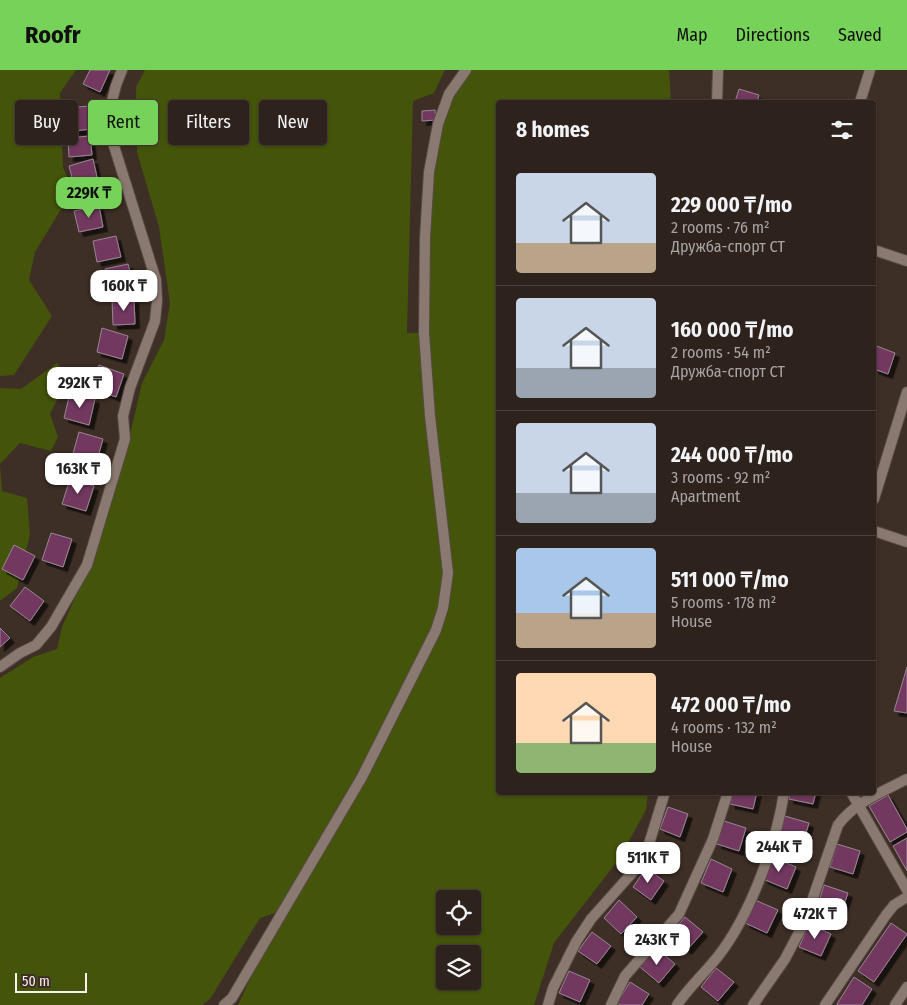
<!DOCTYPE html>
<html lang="en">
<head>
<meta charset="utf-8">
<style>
  :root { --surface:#2e221c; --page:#3a2f29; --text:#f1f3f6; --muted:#a7a4a3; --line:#493f3b; --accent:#77d259 }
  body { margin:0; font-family:"Fira Sans Condensed",sans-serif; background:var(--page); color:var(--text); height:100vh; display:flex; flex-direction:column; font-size:19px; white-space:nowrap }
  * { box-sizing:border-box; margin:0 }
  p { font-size:16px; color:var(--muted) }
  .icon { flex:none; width:28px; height:28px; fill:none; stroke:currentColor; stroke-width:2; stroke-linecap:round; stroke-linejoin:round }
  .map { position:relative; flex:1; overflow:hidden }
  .side { position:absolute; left:496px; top:30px; width:380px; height:695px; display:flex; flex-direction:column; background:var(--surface); border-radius:5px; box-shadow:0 1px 4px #0004,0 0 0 1px var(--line) }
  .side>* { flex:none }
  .banner { position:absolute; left:15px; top:30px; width:406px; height:45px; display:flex; gap:10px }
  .buttons { position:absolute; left:436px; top:820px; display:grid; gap:10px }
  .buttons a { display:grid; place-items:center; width:45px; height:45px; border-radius:5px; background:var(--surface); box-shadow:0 1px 4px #0004,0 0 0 1px var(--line); font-size:25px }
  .scale { position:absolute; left:15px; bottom:12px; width:72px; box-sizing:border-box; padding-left:5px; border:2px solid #faf0eb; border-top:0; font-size:14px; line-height:18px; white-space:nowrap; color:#faf0eb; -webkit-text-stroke:4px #3d2e26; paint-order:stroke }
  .price { position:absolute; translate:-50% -42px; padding:0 11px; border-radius:10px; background:#fff; color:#222; font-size:16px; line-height:32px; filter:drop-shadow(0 1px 2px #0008) }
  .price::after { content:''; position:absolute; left:50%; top:30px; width:15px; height:11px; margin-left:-8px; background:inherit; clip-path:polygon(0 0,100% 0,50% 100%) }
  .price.active { background:var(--accent); color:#111 }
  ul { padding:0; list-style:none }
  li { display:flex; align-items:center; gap:15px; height:125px; padding:0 20px }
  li+li { border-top:1px solid var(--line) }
  li span { display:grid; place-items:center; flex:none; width:140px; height:100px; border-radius:5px; color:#555 }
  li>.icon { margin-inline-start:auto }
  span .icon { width:60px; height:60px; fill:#fffc; stroke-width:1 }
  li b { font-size:21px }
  h2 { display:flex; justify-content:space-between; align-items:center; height:60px; padding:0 20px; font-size:21px }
  .pill { padding:0 18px; border-radius:5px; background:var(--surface); box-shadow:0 1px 4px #0004,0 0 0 1px var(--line); font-size:18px; line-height:45px }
  .pill.active { background:var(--accent); color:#111 }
  header { display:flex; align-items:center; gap:30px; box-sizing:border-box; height:70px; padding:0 25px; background:var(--accent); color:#111 }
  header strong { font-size:24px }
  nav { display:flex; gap:28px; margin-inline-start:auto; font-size:18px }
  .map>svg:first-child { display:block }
</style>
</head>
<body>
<header>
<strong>Roofr</strong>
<nav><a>Map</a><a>Directions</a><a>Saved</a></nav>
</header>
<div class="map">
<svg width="907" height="935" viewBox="0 0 907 935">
  <defs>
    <filter id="shadow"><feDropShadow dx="4.5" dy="4.5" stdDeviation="0" flood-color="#0009"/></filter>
  </defs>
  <rect width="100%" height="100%" fill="#3d2e26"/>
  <path fill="#44540a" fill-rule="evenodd" d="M0 0H76L60 23 63 97 76 128 60 141 35 182 29 210 52 246 14 305 0 306Z
    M145 0H445L434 23 413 31 407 263H427L434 76 464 0H669L671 32H499V722L648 723 646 740 619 789 554 873 534 935H238L281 841 260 848 210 929 202 935H0V608L33 587 57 579 62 557 99 474 123 395 142 313 164 270 170 233 159 157 137 82 136 17ZM445 829H472V856H445ZM445 884H472V911H445Z
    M57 293 69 306 50 344 58 367 51 381 20 373 0 394V318L21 319Z
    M0 395 2 421 27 428 30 465 17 518 0 531Z"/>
  <path fill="#723961" stroke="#978691" filter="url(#shadow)" d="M90 0H110L100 22 83 14Z
    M739 19 759 25 757 32H735Z
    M89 36 91 59 67 62 65 38Z
    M435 40 436 50 422 51V41Z
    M90 66 92 85 69 87 68 68Z
    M93 89 97 107 74 115 69 96Z
    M108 109 112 129 89 134 85 115Z
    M99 136 103 157 79 162 74 141Z
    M116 166 121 187 97 192 93 171Z
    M128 194 134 217 111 222 105 199Z
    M134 229 135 254 113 255 112 230Z
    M102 258 128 266 122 289 97 282Z
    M874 275 895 283 888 304 874 299Z
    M99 295 124 304 116 327 90 318Z
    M70 323 95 329 89 355 64 348Z
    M79 362 103 369 96 394 72 387Z
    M70 409 94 416 86 441 62 434Z
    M51 463 72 469 63 497 42 490Z
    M14 475 35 486 23 510 2 499Z
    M25 517 44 531 30 551 10 536Z
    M0 558 10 568 0 577Z
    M907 597V643L894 641Z
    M733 722H757L753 739 730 734Z
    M790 722H816L813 734 789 729Z
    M888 725 907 759V762L890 772 869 736Z
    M668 737 688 744 680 767 660 759Z
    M785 746 809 753 802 776 778 768Z
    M724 751 746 758 739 781 717 774Z
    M907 768V801L893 776Z
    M837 774 860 781 853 804 830 797Z
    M772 787 796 797 787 819 763 809Z
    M711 789 732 799 723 822 701 813Z
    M646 798 664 811 651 830 633 817Z
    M824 815 848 823 840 846 817 838Z
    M619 830 637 847 621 864 604 848Z
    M755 830 778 840 767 863 745 853Z
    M685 847 703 862 687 880 670 865Z
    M891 853 907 864 874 912 858 901Z
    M809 854 831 864 821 886 799 877Z
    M592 862 611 876 597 894 578 881Z
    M656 878 675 894 659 913 640 897Z
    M716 898 734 912 718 931 701 917Z
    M569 901 590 910 580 932 559 923Z
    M854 907 872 919 862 935H838L837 934Z
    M630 912 649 924 642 935H620L617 933Z"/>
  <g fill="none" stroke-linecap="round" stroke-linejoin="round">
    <g stroke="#574a44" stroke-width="12">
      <path id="minor" d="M717 32 718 0
        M860 32 870 0
        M874 180 907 191
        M874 429 907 322
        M874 461 907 472
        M0 597 20 583 36 575 51 557 87 495 125 369 123 346 130 318 155 251 157 231 156 210 109 60C109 38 113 20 122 0
        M851 722 907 820
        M224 935 232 928 362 707 436 560 443 538 448 503 430 346 424 263 425 168 429 102 438 54 449 24 466 0
        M548 935 553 918 576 872 591 849 641 793 648 777 665 722
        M611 935 625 906 679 844 713 769 728 722
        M677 935C689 917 706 902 719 885 750 845 777 772 784 722
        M753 935 785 889 805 851 838 755C855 732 882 722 907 709
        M825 935 886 845 894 835 907 827
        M895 935 907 917"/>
    </g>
    <use href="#minor" stroke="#8a7970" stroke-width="10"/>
  </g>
</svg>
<div class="buttons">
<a><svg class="icon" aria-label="locate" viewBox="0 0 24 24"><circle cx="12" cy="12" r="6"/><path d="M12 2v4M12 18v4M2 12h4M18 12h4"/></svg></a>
<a><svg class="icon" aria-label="layers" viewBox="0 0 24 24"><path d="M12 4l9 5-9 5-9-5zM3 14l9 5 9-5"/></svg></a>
</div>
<div class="scale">50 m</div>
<b class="price active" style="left:89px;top:149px">229K ₸</b>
<b class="price" style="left:124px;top:242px">160K ₸</b>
<b class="price" style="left:80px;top:339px">292K ₸</b>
<b class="price" style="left:78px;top:425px">163K ₸</b>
<b class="price" style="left:779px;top:803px">244K ₸</b>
<b class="price" style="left:648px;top:814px">511K ₸</b>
<b class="price" style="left:815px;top:870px">472K ₸</b>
<b class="price" style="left:657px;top:896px">243K ₸</b>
<div class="banner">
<a class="pill">Buy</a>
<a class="pill active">Rent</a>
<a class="pill">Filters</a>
<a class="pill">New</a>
</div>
<section class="side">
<h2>8 homes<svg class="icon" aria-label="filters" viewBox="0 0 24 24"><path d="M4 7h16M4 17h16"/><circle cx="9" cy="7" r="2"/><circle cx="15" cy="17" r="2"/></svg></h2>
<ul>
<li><span style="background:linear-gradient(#c9d6e8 70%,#b9a48a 0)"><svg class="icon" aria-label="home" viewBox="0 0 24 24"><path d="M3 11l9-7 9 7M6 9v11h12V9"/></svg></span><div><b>229 000 ₸/mo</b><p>2 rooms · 76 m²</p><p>Дружба-спорт СТ</p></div></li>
<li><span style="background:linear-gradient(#c9d6e8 70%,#9aa5b1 0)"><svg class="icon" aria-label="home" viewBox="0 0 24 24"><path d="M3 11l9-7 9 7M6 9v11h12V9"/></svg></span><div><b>160 000 ₸/mo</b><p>2 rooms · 54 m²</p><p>Дружба-спорт СТ</p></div></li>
<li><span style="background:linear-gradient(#c9d6e8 70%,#9aa5b1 0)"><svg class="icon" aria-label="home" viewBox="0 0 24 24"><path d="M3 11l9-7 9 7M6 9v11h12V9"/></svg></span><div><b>244 000 ₸/mo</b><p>3 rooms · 92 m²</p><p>Apartment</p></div></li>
<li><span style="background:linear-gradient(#a9c7e8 65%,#b9a48a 0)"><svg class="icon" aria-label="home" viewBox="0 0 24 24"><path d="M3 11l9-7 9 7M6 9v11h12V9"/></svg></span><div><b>511 000 ₸/mo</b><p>5 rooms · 178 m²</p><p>House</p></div></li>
<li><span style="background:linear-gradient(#ffd9b3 70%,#8fb573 0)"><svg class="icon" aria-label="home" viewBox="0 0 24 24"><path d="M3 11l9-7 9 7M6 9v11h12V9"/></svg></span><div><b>472 000 ₸/mo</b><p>4 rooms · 132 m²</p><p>House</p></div></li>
</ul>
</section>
</div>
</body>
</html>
